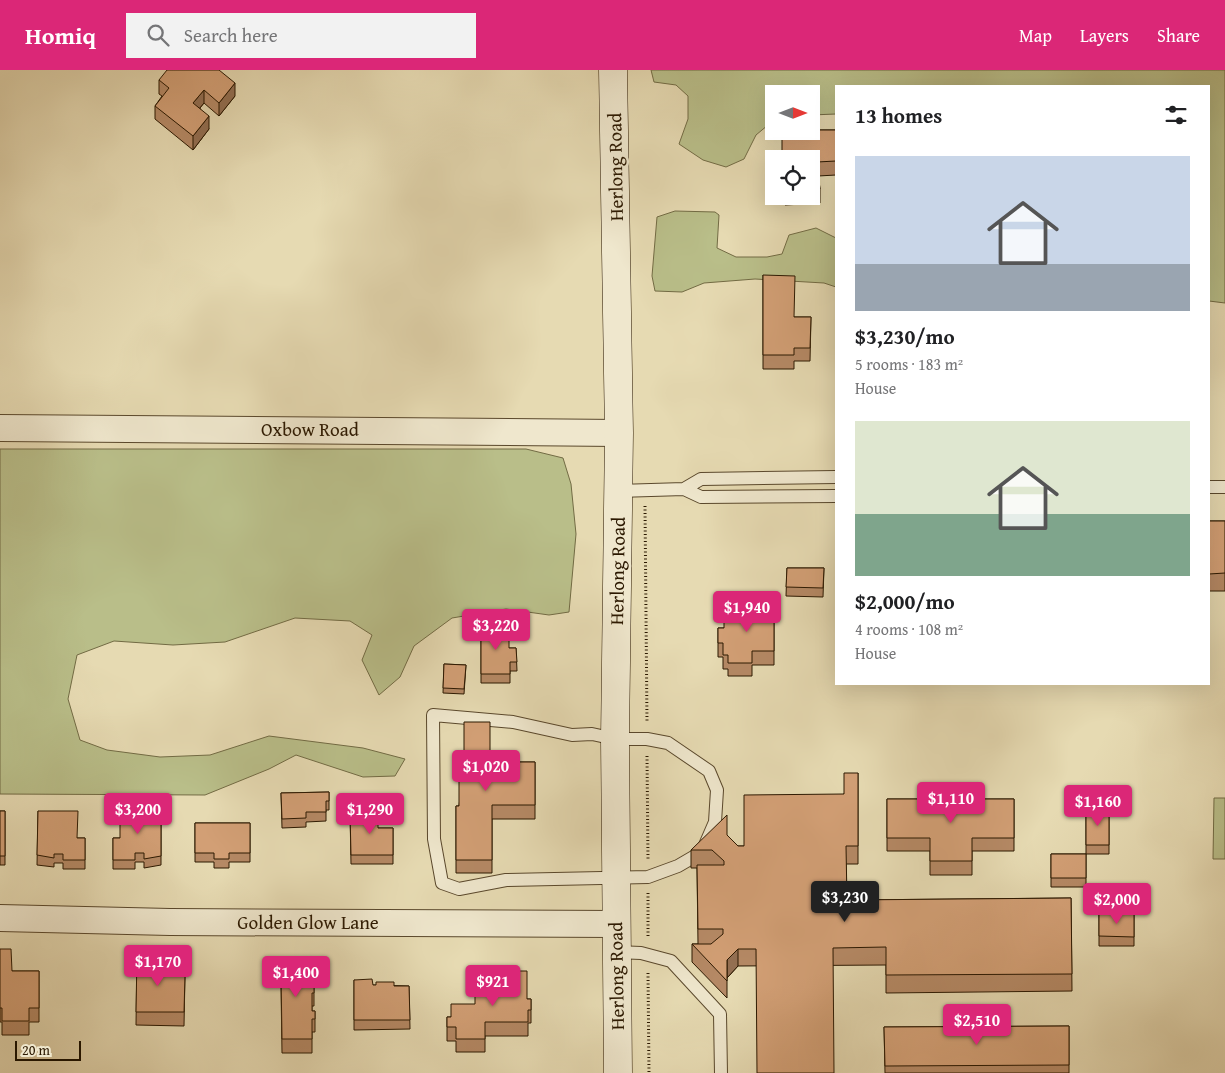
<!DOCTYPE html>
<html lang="en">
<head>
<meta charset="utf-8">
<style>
  :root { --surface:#fff; --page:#f2f2f2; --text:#202124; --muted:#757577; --accent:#db2777 }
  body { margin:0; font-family:"Gentium Book Plus",serif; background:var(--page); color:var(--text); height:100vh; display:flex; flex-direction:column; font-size:19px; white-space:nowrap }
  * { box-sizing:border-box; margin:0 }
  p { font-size:16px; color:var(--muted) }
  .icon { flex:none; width:28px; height:28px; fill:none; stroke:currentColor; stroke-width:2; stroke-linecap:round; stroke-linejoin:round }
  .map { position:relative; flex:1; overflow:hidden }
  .details { position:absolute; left:835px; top:15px; width:375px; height:600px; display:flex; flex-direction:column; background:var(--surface); border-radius:0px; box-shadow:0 5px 20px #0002 }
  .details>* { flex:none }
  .needle { width:32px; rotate:90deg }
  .fabs { position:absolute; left:765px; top:15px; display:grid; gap:10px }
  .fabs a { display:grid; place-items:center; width:55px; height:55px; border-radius:0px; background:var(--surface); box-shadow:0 5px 20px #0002; font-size:25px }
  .scale { position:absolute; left:15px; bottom:12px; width:66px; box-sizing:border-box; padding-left:5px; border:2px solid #2b1800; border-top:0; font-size:14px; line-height:18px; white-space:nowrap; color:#2b1800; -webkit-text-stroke:4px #efe7cd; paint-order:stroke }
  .price { position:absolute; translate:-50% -42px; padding:0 11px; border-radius:5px; background:var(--accent); color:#fff; font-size:16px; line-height:32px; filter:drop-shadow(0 1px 2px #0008) }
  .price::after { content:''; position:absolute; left:50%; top:30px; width:15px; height:11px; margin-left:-8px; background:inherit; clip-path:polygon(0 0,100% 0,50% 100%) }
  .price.current { background:#222; color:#fff }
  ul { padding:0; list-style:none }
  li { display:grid; align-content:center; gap:10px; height:265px; padding:0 20px }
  li span { display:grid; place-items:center; height:155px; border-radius:0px; color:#555 }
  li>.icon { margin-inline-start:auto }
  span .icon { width:90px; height:90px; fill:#fffc; stroke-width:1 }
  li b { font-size:21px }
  h2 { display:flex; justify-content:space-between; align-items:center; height:60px; padding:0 20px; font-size:21px }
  header { display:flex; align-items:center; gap:30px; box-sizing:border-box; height:70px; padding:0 25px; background:var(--accent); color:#fff }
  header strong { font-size:24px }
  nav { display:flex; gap:28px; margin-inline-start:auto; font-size:18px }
  .search { width:350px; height:45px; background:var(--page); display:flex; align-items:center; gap:12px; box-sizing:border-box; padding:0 18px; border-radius:0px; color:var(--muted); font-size:19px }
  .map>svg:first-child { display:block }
</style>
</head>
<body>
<header>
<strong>Homiq</strong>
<div class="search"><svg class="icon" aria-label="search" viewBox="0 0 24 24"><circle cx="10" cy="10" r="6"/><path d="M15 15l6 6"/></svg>Search here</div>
<nav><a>Map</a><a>Layers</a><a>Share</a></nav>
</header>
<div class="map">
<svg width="1225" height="1003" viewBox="0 0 1225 1003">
  <rect width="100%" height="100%" fill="#e6dab2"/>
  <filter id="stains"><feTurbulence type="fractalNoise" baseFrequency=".004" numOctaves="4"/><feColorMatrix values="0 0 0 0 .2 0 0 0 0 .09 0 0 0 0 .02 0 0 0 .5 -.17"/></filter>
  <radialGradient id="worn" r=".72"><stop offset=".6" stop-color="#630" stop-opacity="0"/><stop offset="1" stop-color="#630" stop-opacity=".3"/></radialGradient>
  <path fill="#b9be89" stroke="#726b44" d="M651 0H1225V233L1209 231V16H836V44L811 45V24H774V50L756 65 744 89 726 97 703 90 679 74 688 49V26L676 15 654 12Z
    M675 141 715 142 719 145 717 178 736 187H767L782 184 789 165 816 158 836 168V217L824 213 755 209 704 213 682 222 655 221 652 206 657 147Z
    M0 379H526L563 388 571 414 576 464 569 542 549 545 506 539 452 548 414 576 400 607 379 625 362 590 372 565 350 551 295 548 225 572 173 575 114 571 77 585 68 629 80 670 107 680 160 687 210 685 269 666 363 678 405 689 395 706 363 707 296 685 269 699 205 725 0 724Z
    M1214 728H1225V789H1213Z"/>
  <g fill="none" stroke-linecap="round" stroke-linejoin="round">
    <g stroke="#5a482c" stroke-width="14">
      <path id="lane" d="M1209 417H1225
        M684 419 701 409 836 407
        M618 421 684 419 701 427 836 426
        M433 645 513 652 572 665 592 664 615 669H647L668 673 709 701 717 720 715 752 702 782 678 796 648 807 506 810 459 819 442 813 434 769Z
        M616 882 641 883 671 891 720 944 721 1003"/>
    </g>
    <g stroke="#5a482c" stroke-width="28">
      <path id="street" d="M0 358 619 363
        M0 848 170 852 616 854"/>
    </g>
    <g stroke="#2b1800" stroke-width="29">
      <path id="secondary" d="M613 0 619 363 615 669 618 1003"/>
    </g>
    <path stroke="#2b1800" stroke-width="3" stroke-dasharray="1 2.5" stroke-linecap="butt" d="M645 436 647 652
      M647 686 648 789
      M648 823V867
      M648 903 649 1003"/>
    <use href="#lane" stroke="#efe7cd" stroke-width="12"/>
    <use href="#street" stroke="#efe7cd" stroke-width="26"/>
    <use href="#secondary" stroke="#efe7cd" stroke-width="28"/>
  </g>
  <path fill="#b58965" stroke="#2b1800" d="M159 10 235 26 219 46 204 33 200 38 209 59 193 80 155 49V36L162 26 159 24Z
    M817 60H836V105L818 106 820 119V133L785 135V126H811V89Z
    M763 205 794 247H811L810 291H794V299H763Z
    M1209 451H1225V521H1209Z
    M787 498H824L823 527 786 526Z
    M774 537V595H752V606H728V599H723V587H718V558H724Z
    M481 558 509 578H516L517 601H510V613H481Z
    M444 594 466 595 464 624 443 623Z
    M464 692H535V749H492V803H456V736H459Z
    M858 703V794H846L847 830 1071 828 1072 921 886 923V895L738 896 727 908V928L692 892V874H698L697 798H691V780L727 765 738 776H744L844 724Z
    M329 722V740H326V751L306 752V757L282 758 281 723Z
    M887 729H1014V781H972V805H930V781H887Z
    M1086 739H1109V784H1086Z
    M0 741H5V795H0Z
    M38 741 77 768H85V799H63V793H54V797L37 795Z
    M161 741V795L144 798V792H135V799H113V768H120Z
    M350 742 378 758H393V794H351Z
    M195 753H250V792H229V798H214V792H195Z
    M1051 784H1086V817H1051Z
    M1099 843H1134V876H1099Z
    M0 879 12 901H39V952H29V965H2V952H0Z
    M137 883 158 905H185L184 956 136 955Z
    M277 888 311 917H314V936H312V941H315V962H312V983H282L281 916H277Z
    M354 910 373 915 409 916 410 959 354 960Z
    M527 929H531V953H528V966H485V982H456V971H447V947H451Z
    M1069 956V1003H885L884 957Z"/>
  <path fill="#936f52" stroke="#2b1800" d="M235 13V26L219 46V33Z
    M204 20V33L193 46V33Z
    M209 46V59L193 80V66Z
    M738 879V896L727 908V890Z"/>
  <path fill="#d29f75" stroke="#2b1800" d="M167 0H219L235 13 219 33 204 20 193 33 209 46 193 66 155 36 169 18 159 10Z
    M811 40H816L817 60H836V91L817 92 820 119 811 120V89H782V61H811Z
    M763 205 795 206 794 247H811L810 278H794V285H763Z
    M1209 451H1225V503L1209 504Z
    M787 498H824L823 518 786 517Z
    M724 537H774V581H752V593H728V585H723V573H718V558H724Z
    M481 558H509V578H516L517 592H510V604H481Z
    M444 594 466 595 464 619 443 618Z
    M464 652H490V692H535V735H492V790H456V736H459V692H464Z
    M844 703H858V776H846L847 830 1071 828 1072 904 886 905V877L833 878 834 1003H757L756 879H738L727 890V911L692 874H711L723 864V859H698L697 795H724V791L712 780H691L727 745V765L738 776H744V725L844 724Z
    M329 722V731H326V742H306V748L282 749 281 723Z
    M887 729H1014V768H972V791H930V768H887Z
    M1086 739H1109V775H1086Z
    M0 741H5V786H0Z
    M38 741H78L77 768H85V790H63V784H54V788L37 785Z
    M120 741H161V786L144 789V783H135V790H113V768H120Z
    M350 742H378V758H393V785H351Z
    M195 753H250V783H229V789H214V783H195Z
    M1051 784H1086V808H1051Z
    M1099 843H1134V867L1099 866Z
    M0 879H11L12 901H39V938H29V951H2V938H0Z
    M137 883H158V905H185L184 942H136Z
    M311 887V917H314V923H312V941H315V949H312V969H282L281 903H277V888Z
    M496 901H527V929H531V940H528V952H485V969H456V957H447V947H451V934H475V924H496Z
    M372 909 373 915H376V912H394V916H409L410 950H354V910Z
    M1069 956V995L885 996 884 957Z"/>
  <g text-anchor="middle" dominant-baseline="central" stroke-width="5" stroke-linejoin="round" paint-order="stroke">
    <g font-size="19" fill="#2b1800" stroke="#efe7cd">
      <text transform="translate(615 97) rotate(-91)">Herlong Road</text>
      <text x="310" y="359">Oxbow Road</text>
      <text transform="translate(617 501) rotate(-89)">Herlong Road</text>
      <text x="308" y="852">Golden Glow Lane</text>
      <text transform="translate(616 906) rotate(-91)">Herlong Road</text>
    </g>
  </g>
  <rect width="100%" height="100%" filter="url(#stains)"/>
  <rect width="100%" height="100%" fill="url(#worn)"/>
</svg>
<div class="fabs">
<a><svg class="needle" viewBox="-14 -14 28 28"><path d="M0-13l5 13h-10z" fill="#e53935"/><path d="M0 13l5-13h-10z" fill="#757577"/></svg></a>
<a><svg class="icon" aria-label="locate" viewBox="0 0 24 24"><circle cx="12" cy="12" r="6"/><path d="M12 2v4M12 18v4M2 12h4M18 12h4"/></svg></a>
</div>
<div class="scale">20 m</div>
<b class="price" style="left:747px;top:563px">$1,940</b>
<b class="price" style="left:496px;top:581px">$3,220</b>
<b class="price" style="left:486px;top:722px">$1,020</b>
<b class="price" style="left:951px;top:754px">$1,110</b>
<b class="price" style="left:1098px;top:757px">$1,160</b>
<b class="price" style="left:138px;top:765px">$3,200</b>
<b class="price" style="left:370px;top:765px">$1,290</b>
<b class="price current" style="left:845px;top:853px">$3,230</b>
<b class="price" style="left:1117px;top:855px">$2,000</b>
<b class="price" style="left:158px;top:917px">$1,170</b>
<b class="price" style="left:296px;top:928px">$1,400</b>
<b class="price" style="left:493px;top:937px">$921</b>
<b class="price" style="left:977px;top:976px">$2,510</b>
<section class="details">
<h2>13 homes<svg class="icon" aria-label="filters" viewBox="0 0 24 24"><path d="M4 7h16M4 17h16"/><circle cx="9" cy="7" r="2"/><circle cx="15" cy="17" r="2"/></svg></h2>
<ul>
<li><span style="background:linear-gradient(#c9d6e8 70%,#9aa5b1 0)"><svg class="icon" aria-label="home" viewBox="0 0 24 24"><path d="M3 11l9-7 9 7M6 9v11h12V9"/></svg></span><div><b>$3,230/mo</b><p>5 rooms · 183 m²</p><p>House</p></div></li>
<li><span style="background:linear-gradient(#dfe7d0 60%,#7fa58c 0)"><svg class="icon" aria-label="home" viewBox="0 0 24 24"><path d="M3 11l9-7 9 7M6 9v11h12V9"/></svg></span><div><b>$2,000/mo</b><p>4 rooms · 108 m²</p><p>House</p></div></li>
</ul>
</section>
</div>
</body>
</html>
